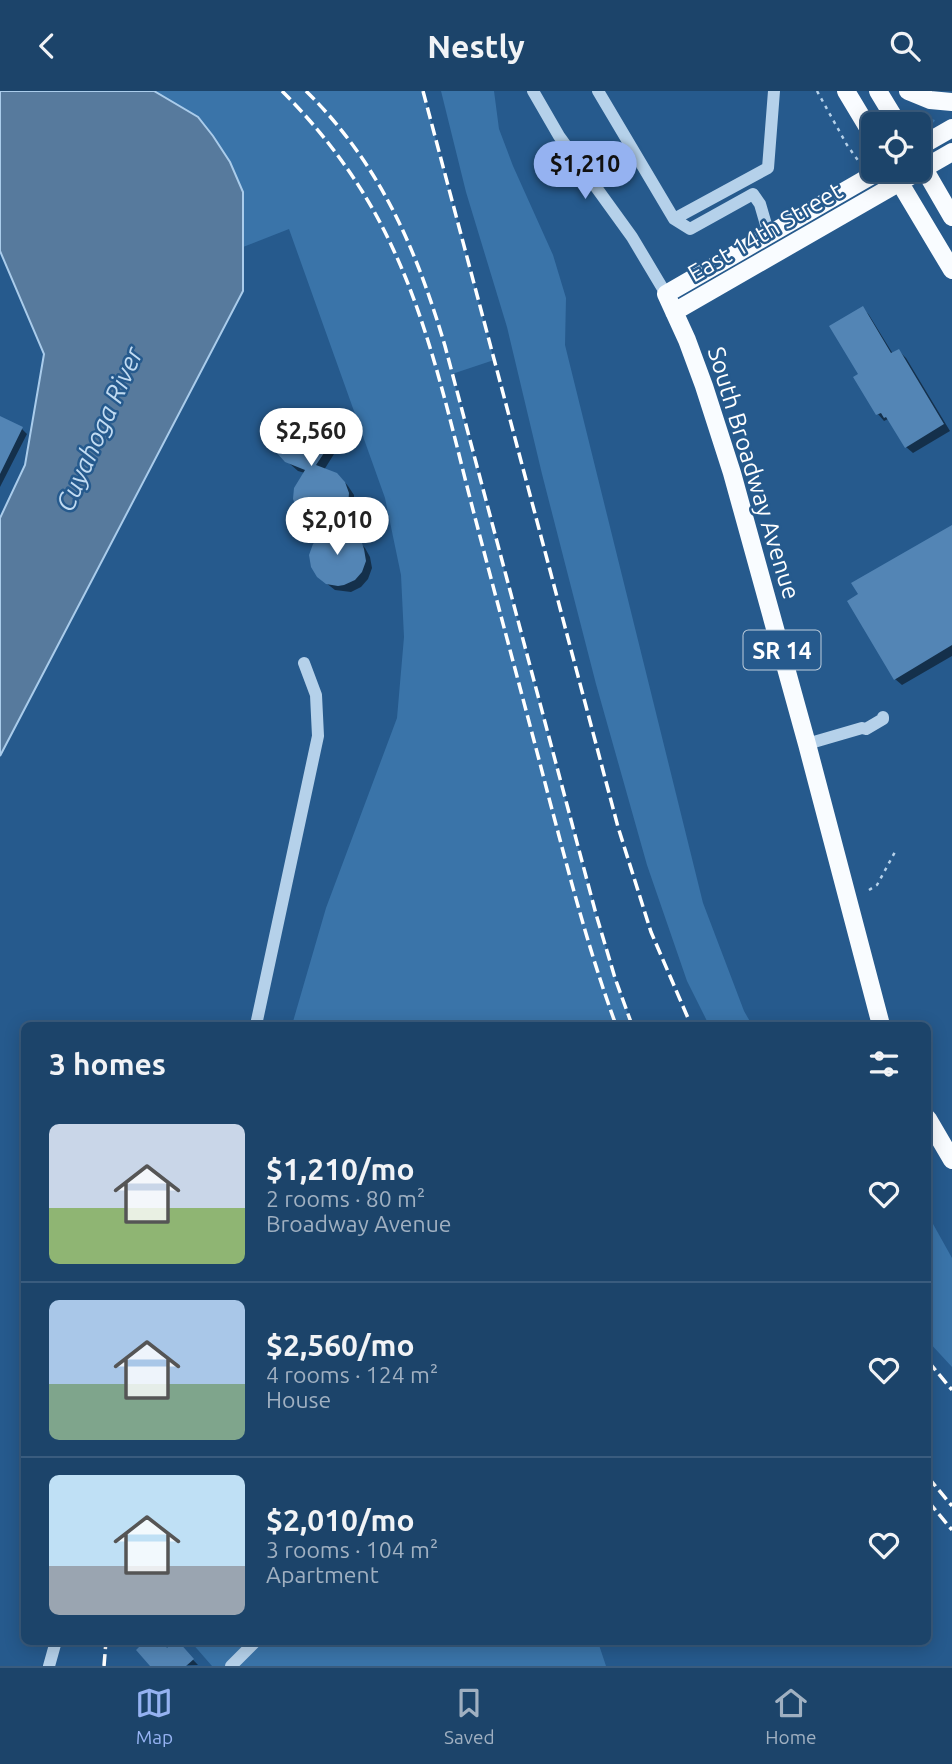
<!DOCTYPE html>
<html lang="en">
<head>
<meta charset="utf-8">
<style>
  :root { --surface:#1c446a; --page:#294e72; --text:#f1f3f6; --muted:#a0b0c1; --line:#3a5c7e; --accent:#95b2f1 }
  body { margin:0; font-family:Ubuntu,sans-serif; background:var(--page); color:var(--text); height:100vh; display:flex; flex-direction:column; font-size:26px; white-space:nowrap }
  * { box-sizing:border-box; margin:0 }
  p { font-size:23px; color:var(--muted) }
  .icon { flex:none; width:38px; height:38px; fill:none; stroke:currentColor; stroke-width:2; stroke-linecap:round; stroke-linejoin:round }
  .map { position:relative; flex:1; overflow:hidden }
  .panel { position:absolute; left:21px; top:931px; width:910px; height:623px; display:flex; flex-direction:column; background:var(--surface); border-radius:10px; box-shadow:0 4px 18px #0003,0 0 0 2px var(--line) }
  .panel>* { flex:none }
  .tools { position:absolute; left:861px; top:21px; display:grid; gap:14px }
  .tools a { display:grid; place-items:center; width:70px; height:70px; border-radius:10px; background:var(--surface); box-shadow:0 4px 18px #0003,0 0 0 2px var(--line); font-size:35px }
  .price { position:absolute; translate:-50% -60px; padding:0 16px; border-radius:24px; background:#fff; color:#222; font-size:23px; line-height:46px; filter:drop-shadow(0 2px 4px #0008) }
  .price::after { content:''; position:absolute; left:50%; top:42px; width:21px; height:16px; margin-left:-10px; background:inherit; clip-path:polygon(0 0,100% 0,50% 100%) }
  .price.selected { background:var(--accent); color:#111 }
  ul { padding:0; list-style:none }
  li { display:flex; align-items:center; gap:21px; height:175px; padding:0 28px }
  li+li { border-top:2px solid var(--line) }
  li span { display:grid; place-items:center; flex:none; width:196px; height:140px; border-radius:10px; color:#555 }
  li>.icon { margin-inline-start:auto }
  span .icon { width:84px; height:84px; fill:#fffc; stroke-width:1 }
  li b { font-size:30px }
  h2 { display:flex; justify-content:space-between; align-items:center; height:84px; padding:0 28px; font-size:30px }
  header { display:flex; justify-content:space-between; align-items:center; height:91px; padding:0 28px; background:var(--surface); font-size:32px; font-weight:600 }
  .tab-bar { display:flex; justify-content:space-around; align-items:center; height:98px; border-top:2px solid var(--line); background:var(--surface); font-size:19px; color:var(--muted) }
  .tab-bar a { display:grid; justify-items:center; gap:4px }
  .tab-bar .selected { color:var(--accent) }
  .map>svg:first-child { display:block }
</style>
</head>
<body>
<header><svg class="icon" aria-label="back" viewBox="0 0 24 24"><path d="M15 5l-7 7 7 7"/></svg>Nestly<svg class="icon" aria-label="search" viewBox="0 0 24 24"><circle cx="10" cy="10" r="6"/><path d="M15 15l6 6"/></svg></header>
<div class="map">
<svg width="952" height="1575" viewBox="0 0 952 1575">
  <rect width="100%" height="100%" fill="#265a8d"/>
  <path fill="#3a74a9" d="M154 0H423L494 269 452 283 596 823 615 887 632 934H292L326 817 397 627 404 546 401 484 385 407 289 138 243 156V101L230 71 213 45 198 26Z
    M441 0H494L499 38 513 75 553 164 566 207 565 254 703 812 744 920 752 934H709L687 890 647 774 596 593 542 383 507 236 466 101Z
    M911 21 935 29 934 31 924 37H919V33H916L909 22Z
    M928 1124 952 1167V1276L928 1250Z
    M191 1551H598L606 1575H212Z"/>
  <path fill="#577a9d" stroke="#aacceb" stroke-width="2" d="M0 0H154L198 26 213 45 230 71 243 101V200L0 665V427L25 374 44 263 0 160Z"/>
  <path fill="#0007" d="M863 217 869 224 893 263 899 260 906 267 950 340 913 362 906 356 888 328 884 330 878 323 860 284Z
    M0 326 22 338 27 343 0 396Z
    M321 330 328 337 335 352 334 363 324 379 341 387 348 395 354 404V421L349 431 339 440 357 449 365 457 370 466 372 477 368 488 361 496 351 501 335 499 326 492 327 440 318 437 302 423 305 382 298 380 282 366Z
    M952 436V565L902 594 895 588Z
    M176 1551 198 1574 152 1575Z"/>
  <path fill="#5385b5" d="M863 215 891 262 899 258 944 333 905 357 886 326 884 327 881 322 876 324 853 286 858 283 829 235Z
    M300 319 312 322 322 328 325 333 329 344 328 356 316 374 337 382 345 391 349 402 348 414 346 419 328 437 305 428 297 419 293 408 294 397 305 379 285 371 277 362 273 351 274 339 280 329 289 322Z
    M0 325 23 336 0 383Z
    M952 434V554L894 589 847 510 858 503 851 492Z
    M330 435 354 444 362 452 364 458 366 470 362 481 355 489 344 494 338 495 326 493 317 486 311 476 309 464 313 453Z
    M145 1550H162L167 1557 174 1550H178L194 1568 186 1575H150L136 1559Z"/>
  <g fill="none" stroke-linecap="round" stroke-linejoin="round">
    <path stroke="#b5d1ea" stroke-width="2.5" stroke-dasharray="3.5 5" stroke-linecap="butt" d="M817 0 847 54 862 75
      M869 799 877 794 895 761"/>
    <path stroke="#b5d1ea" stroke-width="12" d="M533 0 559 45 632 146 666 203
      M598 0 674 128 690 138 753 103 760 113 769 144
      M674 128 768 77 774 0
      M807 653 862 637 866 638 883 628V626
      M256 934 318 645 316 604 304 572
      M49 1575 56 1550
      M231 1575 256 1550"/>
    <path stroke="#f9fcff" stroke-width="18" d="M846 0 873 45
      M878 0 898 33
      M908 0 930 9 952 11
      M919 56 952 37
      M919 69 952 126
      M894 82 952 179
      M674 221 952 61
      M881 934 807 653 732 382 704 295 687 249 666 203 881 79
      M928 1028 952 1069"/>
    <path stroke="#fff" stroke-width="3.5" stroke-dasharray="12 5" stroke-linecap="butt" d="M282 0C329 47 367 100 394 160 433 244 453 344 477 434 501 526 526 618 550 711 570 786 589 861 616 934
      M306 0C380 73 416 157 445 255L596 823 615 887 632 934
      M423 0 618 736 651 841 691 934
      M928 1270 952 1299
      M928 1386 952 1415
      M928 1410 952 1439
      M104 1575 106 1550"/>
  </g>
  <g text-anchor="middle" dominant-baseline="central" stroke-width="5" stroke-linejoin="round" paint-order="stroke">
    <rect fill="#265a8d" stroke="#becedd" stroke-width="2" x="743.5" y="539.5" width="77" height="39" rx="5"/>
    <g font-size="23" font-weight="bold" fill="#fff">
      <text x="782" y="559">SR 14</text>
    </g>
    <g font-size="24" fill="#fff" stroke="#265a8d">
      <text transform="translate(765 141) rotate(-30)">East 14th Street</text>
      <text transform="translate(754 382) rotate(73)">South Broadway Avenue</text>
    </g>
    <g font-size="26" font-style="italic" fill="#c1dbf2" stroke="#265a8d">
      <text transform="translate(99 338) rotate(-66)">Cuyahoga River</text>
    </g>
  </g>
</svg>
<div class="tools">
<a><svg class="icon" aria-label="locate" viewBox="0 0 24 24"><circle cx="12" cy="12" r="6"/><path d="M12 2v4M12 18v4M2 12h4M18 12h4"/></svg></a>
</div>
<b class="price selected" style="left:585px;top:110px">$1,210</b>
<b class="price" style="left:311px;top:377px">$2,560</b>
<b class="price" style="left:337px;top:466px">$2,010</b>
<section class="panel">
<h2>3 homes<svg class="icon" aria-label="filters" viewBox="0 0 24 24"><path d="M4 7h16M4 17h16"/><circle cx="9" cy="7" r="2"/><circle cx="15" cy="17" r="2"/></svg></h2>
<ul>
<li><span style="background:linear-gradient(#c9d6e8 60%,#8fb573 0)"><svg class="icon" aria-label="home" viewBox="0 0 24 24"><path d="M3 11l9-7 9 7M6 9v11h12V9"/></svg></span><div><b>$1,210/mo</b><p>2 rooms · 80 m²</p><p>Broadway Avenue</p></div><svg class="icon" aria-label="heart" viewBox="0 0 24 24"><path d="M12 20l-8-8c-3-5 5-10 8-4 3-6 11-1 8 4z"/></svg></li>
<li><span style="background:linear-gradient(#a9c7e8 60%,#7fa58c 0)"><svg class="icon" aria-label="home" viewBox="0 0 24 24"><path d="M3 11l9-7 9 7M6 9v11h12V9"/></svg></span><div><b>$2,560/mo</b><p>4 rooms · 124 m²</p><p>House</p></div><svg class="icon" aria-label="heart" viewBox="0 0 24 24"><path d="M12 20l-8-8c-3-5 5-10 8-4 3-6 11-1 8 4z"/></svg></li>
<li><span style="background:linear-gradient(#bfe0f5 65%,#9aa5b1 0)"><svg class="icon" aria-label="home" viewBox="0 0 24 24"><path d="M3 11l9-7 9 7M6 9v11h12V9"/></svg></span><div><b>$2,010/mo</b><p>3 rooms · 104 m²</p><p>Apartment</p></div><svg class="icon" aria-label="heart" viewBox="0 0 24 24"><path d="M12 20l-8-8c-3-5 5-10 8-4 3-6 11-1 8 4z"/></svg></li>
</ul>
</section>
</div>
<nav class="tab-bar">
<a class="selected"><svg class="icon" aria-label="map" viewBox="0 0 24 24"><path d="M3 6l6-2 6 2 6-2v14l-6 2-6-2-6 2zM9 4v14M15 6v14"/></svg>Map</a>
<a><svg class="icon" aria-label="saved" viewBox="0 0 24 24"><path d="M7 4h10v16l-5-4-5 4z"/></svg>Saved</a>
<a><svg class="icon" aria-label="home" viewBox="0 0 24 24"><path d="M3 11l9-7 9 7M6 9v11h12V9"/></svg>Home</a>
</nav>
</body>
</html>
